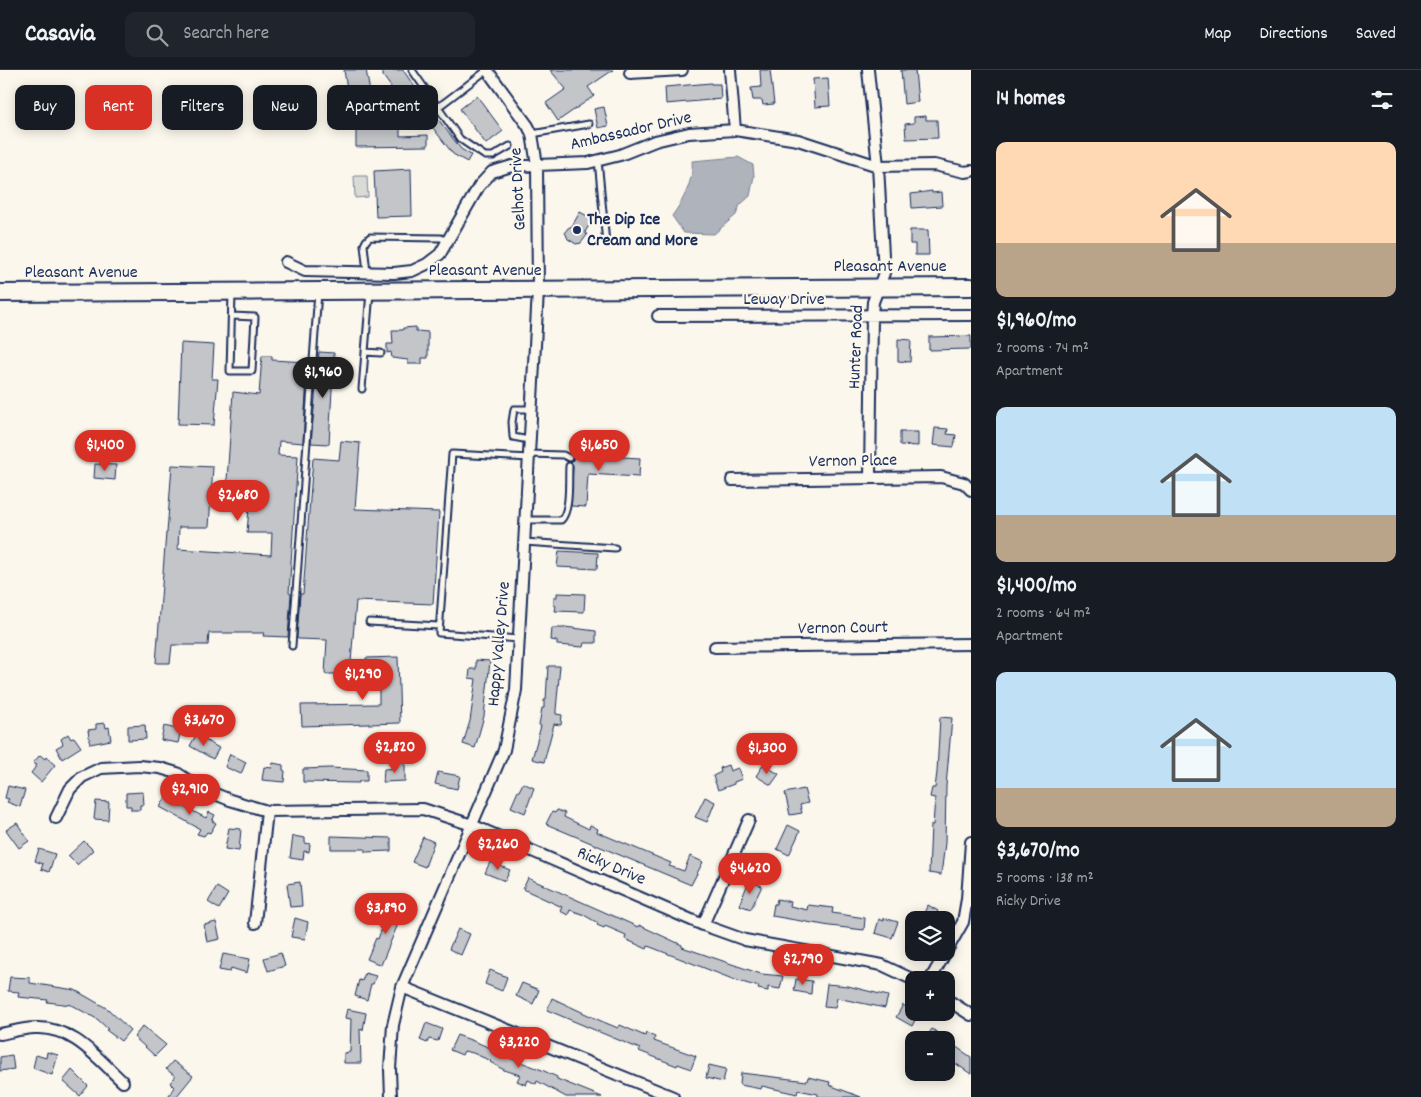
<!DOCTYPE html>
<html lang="en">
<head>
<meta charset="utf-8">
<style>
  :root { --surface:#171b24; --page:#20242c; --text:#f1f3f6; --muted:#9ea1a6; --line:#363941; --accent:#d93025 }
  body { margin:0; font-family:Dekko,sans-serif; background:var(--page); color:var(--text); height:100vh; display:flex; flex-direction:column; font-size:19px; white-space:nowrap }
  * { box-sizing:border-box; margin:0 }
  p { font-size:16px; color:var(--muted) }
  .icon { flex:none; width:28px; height:28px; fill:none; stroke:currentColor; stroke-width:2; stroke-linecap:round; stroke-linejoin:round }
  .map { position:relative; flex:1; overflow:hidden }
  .drawer { display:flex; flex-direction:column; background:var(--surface); width:450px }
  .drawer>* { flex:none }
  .hud { position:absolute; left:15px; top:15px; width:475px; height:45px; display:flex; gap:10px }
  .fabs { position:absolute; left:905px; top:841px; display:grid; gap:10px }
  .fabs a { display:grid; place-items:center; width:50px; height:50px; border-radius:10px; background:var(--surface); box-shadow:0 2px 12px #0003; font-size:25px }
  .price { position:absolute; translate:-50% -42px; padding:0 11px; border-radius:18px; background:var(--accent); color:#fff; font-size:16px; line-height:32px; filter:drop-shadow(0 1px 2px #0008) }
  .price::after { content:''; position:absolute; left:50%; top:30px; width:15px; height:11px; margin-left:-8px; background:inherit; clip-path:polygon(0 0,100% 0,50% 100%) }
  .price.current { background:#222; color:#fff }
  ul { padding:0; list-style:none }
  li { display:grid; align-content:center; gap:10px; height:265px; padding:0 25px }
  li span { display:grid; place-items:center; height:155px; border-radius:10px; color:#555 }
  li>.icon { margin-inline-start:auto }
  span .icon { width:90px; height:90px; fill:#fffc; stroke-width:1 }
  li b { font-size:21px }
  h2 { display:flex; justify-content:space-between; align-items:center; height:60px; padding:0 25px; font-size:21px }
  .tag { padding:0 18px; border-radius:10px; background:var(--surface); box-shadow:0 2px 12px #0003; font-size:18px; line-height:45px }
  .tag.current { background:var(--accent); color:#fff }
  header { display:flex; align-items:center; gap:30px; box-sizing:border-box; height:70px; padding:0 25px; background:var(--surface); border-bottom:1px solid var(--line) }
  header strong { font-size:24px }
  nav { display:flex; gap:28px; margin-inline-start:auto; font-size:18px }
  .search { width:350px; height:45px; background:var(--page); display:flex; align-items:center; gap:12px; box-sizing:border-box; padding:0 18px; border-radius:10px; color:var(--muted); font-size:19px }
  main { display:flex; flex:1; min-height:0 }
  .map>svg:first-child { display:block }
</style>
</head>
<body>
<header>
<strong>Casavia</strong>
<div class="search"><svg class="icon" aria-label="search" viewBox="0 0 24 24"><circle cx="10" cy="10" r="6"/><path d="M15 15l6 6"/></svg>Search here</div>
<nav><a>Map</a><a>Directions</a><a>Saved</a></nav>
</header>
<main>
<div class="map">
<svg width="971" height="1027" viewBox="0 0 971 1027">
  <rect width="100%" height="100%" fill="#fbf7ec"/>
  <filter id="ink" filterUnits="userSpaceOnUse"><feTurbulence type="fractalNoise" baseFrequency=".02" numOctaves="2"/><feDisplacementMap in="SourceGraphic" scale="10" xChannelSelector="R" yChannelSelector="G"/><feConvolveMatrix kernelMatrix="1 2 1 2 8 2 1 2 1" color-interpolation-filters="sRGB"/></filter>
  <g filter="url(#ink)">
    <path fill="#dadad7" stroke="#7a849a" d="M354 106H367L368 127 355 128Z"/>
    <path fill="#afb3bb" stroke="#747e96" d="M738 87 753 95 754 106 750 126 740 135 736 145 714 164 684 163 672 146C683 131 694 110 692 91Z"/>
    <path fill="#c3c5c9" stroke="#1b2f5e" d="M344 0H366L370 22 348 25Z
      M383 0H403L423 29 408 40 383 6Z
      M550 0H613L588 17 594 26 558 51 546 33 566 19Z
      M760 0H770L774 34 763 35 762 30H753L751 18 761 17Z
      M901 0H915L918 32 904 34Z
      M828 8 830 36 815 37 813 9Z
      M711 13V14H720L721 29 666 34 665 17Z
      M477 26 503 61 486 74 460 39Z
      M344 29 351 52 342 54 336 31Z
      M604 37 608 56 598 58 594 39Z
      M926 46V50H937L938 68 906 69 905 54 914 53V47Z
      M438 49 461 79 471 85 467 92 453 84 430 54Z
      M400 54V66L428 65V76L356 77V55Z
      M411 99 412 146 376 147 374 101Z
      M932 121V123L941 122 942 136 912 138 911 124Z
      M580 142 593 149 585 162 587 165 581 173 576 174 568 169 565 162 568 158 572 156Z
      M910 160H928L929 185H915V174H910Z
      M416 257V261L428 262V288H422V294H408V290L392 288 391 282 387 283V274H393L392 260H403V258Z
      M971 266V279L929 280V267Z
      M898 269 911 270 910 292 898 291Z
      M181 273 214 275 212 309H218L214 355 178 354Z
      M319 282 334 283 329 374 311 373Z
      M262 286H272V290L308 292 303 373 279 371 278 385 298 386 289 523 291 524 288 567 263 566 264 563H209L208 575H172L170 593H156L166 463H167L172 395 213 397 209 457H179L178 479 271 485 272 463H247L250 425H226L233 322 259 325Z
      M935 358 948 359 947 364 956 365 954 377 933 375Z
      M900 362H918V376L900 375Z
      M341 371 360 373 355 439 439 442 433 534 356 531 350 604H325L327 570 298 569 297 567 300 524H303L313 388 339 390Z
      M573 384 640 388 639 407 588 404 586 437 571 436 573 396 571 392 573 390Z
      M95 394 116 395 115 410 94 408Z
      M559 481 598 483 597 499 557 497Z
      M557 523 585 524 584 542 555 541 556 536 554 535V527H557Z
      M565 557 596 561V573H584L583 577 557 575V571L551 570 552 558H565Z
      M398 587 400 653 302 656 301 635 379 634V609H366V588Z
      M476 590 490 591 484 646 475 678 463 674 470 651 476 609 469 608 470 599H476Z
      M548 596H560L556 640V644L562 645 561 655 554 654 544 692 532 689 541 656 539 655 542 638H544V630H546Z
      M940 647 952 648 946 716 945 773 941 805 929 803 931 755H933L935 728 930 727 932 718H935L937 702Z
      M105 653 106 658 109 657 111 670 90 674 88 660 96 659V654Z
      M145 655 146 669 128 670V656Z
      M164 656 181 660 178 673 161 670Z
      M68 664 71 669 74 667 81 677 62 689 56 678 63 674 61 669Z
      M196 665 219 678 213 689 190 676Z
      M230 684 246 692 241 704 225 697Z
      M40 685 45 689 46 687 55 695 41 712 31 703 37 695 33 693Z
      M397 692H405V711L383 712 384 699 397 698Z
      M273 693 283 695V700L285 701 284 712 262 710 264 697 272 698Z
      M728 695 730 701 738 698 742 709 734 712V714L718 720 713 706 721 702 720 698Z
      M763 695 779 704 771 715 756 706Z
      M330 698 367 700V711H359V713L303 712V699Z
      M438 702 460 706 457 719 435 714Z
      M523 713 534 718 525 743 511 737 518 721H519Z
      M8 716 25 720 20 737 7 732 9 729 5 728Z
      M804 719 808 733 800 735 802 743 790 745 785 723Z
      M143 722 144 735H140V740H131V736H126V723Z
      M167 725 181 735 206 748 209 742 215 745 212 751 216 753 210 763 207 762 204 766 197 764 200 759 160 737Z
      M705 727 715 732 707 752 695 747Z
      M96 731 109 732 108 750 94 749Z
      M557 740 565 743 564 747 589 759 590 755 598 759 597 762 671 793 669 796 684 801 690 786 703 792 691 815 546 754 552 742 555 743Z
      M17 753 29 771 19 778 6 760Z
      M788 755 800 761 789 785 777 779Z
      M229 758 241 759 239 781 225 779Z
      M293 766 305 768V773L310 774 309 782 304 781 303 790 290 788Z
      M331 766 391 768V781L365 782V779H331Z
      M423 767 434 772 425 797 412 792Z
      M84 771 93 780 77 795 68 786Z
      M39 779 55 784 49 802 41 799 43 794 35 791Z
      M490 792 510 800 505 811 485 803Z
      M528 808 638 857 639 855 682 875V877L761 904 783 906 780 919 768 917V921L758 919 759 917 735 910 648 876 647 879 625 869 626 865 605 856 604 858 597 855 598 853 582 844 570 840 568 845 560 841 562 837 523 819Z
      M749 811 762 816 751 839 739 835Z
      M300 812 302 836 290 837 287 814Z
      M217 817 228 824 219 839 208 832Z
      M777 829 791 832 790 836 807 840 808 835 833 838 832 843 865 848 864 860 830 856 772 846 774 834H776Z
      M394 833 405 837 381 895 367 889 376 868 378 869 389 839 391 840Z
      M928 835 938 841 933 850H920Z
      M295 848 308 852 305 869 291 867Z
      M884 848 898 852 892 868 875 863 879 849 884 851Z
      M216 852 220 869 207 872 204 855Z
      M458 859 470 864 461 885 449 879Z
      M281 883 285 896 268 901 264 888Z
      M223 884 250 889 247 903 231 898 230 902 219 900Z
      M490 900 507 907 502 921 485 914Z
      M365 903 376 906 373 914H371L367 930 355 926 359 910 362 911Z
      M10 907 30 908V913L75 920 108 939 130 960 121 971 106 960 108 959 97 949 71 935 47 932 48 930 18 927 19 922 8 921Z
      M796 909 812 911 811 924 794 921Z
      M522 913 539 920 533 934 516 926Z
      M827 914 848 916 888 926 885 938 837 928 835 938 824 937Z
      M552 928 601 951 618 958 620 955 645 966 646 963 655 967 654 971 696 986 691 999 678 994 677 996 639 981 640 979 547 940Z
      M903 935 918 944 912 956 896 947Z
      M347 939 366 943 363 960 360 959 361 993H344V983L350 982 351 949 345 948Z
      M426 953 442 959 438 971 429 969 427 973 420 970Z
      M143 956 166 975 155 986 134 967Z
      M932 959 948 970H924Z
      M457 965 476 972 495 980 494 982 542 1000 557 1007V1009L602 1027H566L537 1011 536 1014 528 1010 526 1015 517 1011 520 1005 504 1000 490 992 491 991 473 983 464 981 462 985 450 980Z
      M946 970 971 987V1004L946 987Z
      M47 982 58 985 52 1005 33 998 36 985 46 988Z
      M12 985 14 999 0 1001V987Z
      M173 991 193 1006 176 1027H168L174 1017 170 1013 175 1006 166 999Z
      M709 995 726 999 723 1012 706 1008Z
      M72 1000 88 1016 80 1026 63 1011Z
      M741 1003 807 1011 808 1007 830 1012 829 1015 861 1027H818V1024L798 1020 797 1024 762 1016 761 1019 740 1015Z"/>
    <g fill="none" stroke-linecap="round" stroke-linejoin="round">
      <g stroke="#1b2f5e" stroke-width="9">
        <path id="service" d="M412 0 460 69 485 86H493L510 76
          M364 38 392 34 406 45 417 48 441 35 487 0
          M532 64 589 54
          M598 90 606 173
          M367 202 364 175 366 171 370 167 441 168 448 171
          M232 246 255 247 252 301H230L232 223
          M365 282 370 222
          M362 319 365 282 381 283
          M529 370 513 367 512 352 514 339H532
          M529 384 563 385 569 388
          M526 450H561C571 440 568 410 569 396
          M524 472 615 478
          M369 552 439 556
          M519 569 439 563 452 384 529 388
          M292 576 318 222"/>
      </g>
      <g stroke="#1b2f5e" stroke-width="14">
        <path id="minor" d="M730 0 735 60
          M868 0 878 96 884 203 873 232 872 246 870 408
          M630 3 682 0
          M286 192 305 201 394 203 412 201 427 194 440 184 479 116 492 102 512 96 588 93 620 85 655 71 689 63 735 60 798 70 878 96 934 95 965 102 971 101
          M658 246 971 245
          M732 410 941 407 964 413 971 420
          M715 577 971 574
          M56 748 70 719 82 707 101 698 139 696 160 698 177 703 198 717 230 730 267 741 423 739 472 755 703 855 745 870 882 895 914 910
          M255 853 267 741
          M703 855 749 750
          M946 882 963 852 967 829 971 772
          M930 910 946 882
          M402 917 673 1027
          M946 929 971 945
          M0 964C11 962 24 958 35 958 73 956 98 989 123 1012
          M391 1027 390 999 393 955 402 917 504 680 516 620 538 221 537 95 532 64 528 56 487 0"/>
      </g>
      <g stroke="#1b2f5e" stroke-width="20">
        <path id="primary" d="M0 223 971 217"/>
      </g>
      <use href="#service" stroke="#fbf7ec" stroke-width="5"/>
      <use href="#minor" stroke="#fbf7ec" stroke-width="10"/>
      <use href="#primary" stroke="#fbf7ec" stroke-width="16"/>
    </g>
  </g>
  <circle fill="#1b2f5e" stroke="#fbf7ec" stroke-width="2" cx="577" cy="160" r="5"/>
  <g text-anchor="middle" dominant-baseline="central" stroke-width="4.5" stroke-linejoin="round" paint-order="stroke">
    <g font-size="18" fill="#1b2f5e" stroke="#fbf7ec">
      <text transform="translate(631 62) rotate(-13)">Ambassador Drive</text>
      <text transform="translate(519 119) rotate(-93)">Gelhot Drive</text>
      <text x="890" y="197">Pleasant Avenue</text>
      <text x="485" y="201">Pleasant Avenue</text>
      <text x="81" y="203">Pleasant Avenue</text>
      <text x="784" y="230">Leway Drive</text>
      <text transform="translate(857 277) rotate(-88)">Hunter Road</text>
      <text transform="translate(853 392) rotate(-1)">Vernon Place</text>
      <text transform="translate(843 559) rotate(-1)">Vernon Court</text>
      <text transform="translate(500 574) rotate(-85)">Happy Valley Drive</text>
      <text transform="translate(611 797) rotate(23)">Ricky Drive</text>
    </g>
    <g font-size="18" font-weight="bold" fill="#1b2f5e" stroke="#fbf7ec" text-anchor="start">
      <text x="587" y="150">The Dip Ice<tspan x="587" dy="21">Cream and More</tspan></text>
    </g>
  </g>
</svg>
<div class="fabs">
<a><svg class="icon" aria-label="layers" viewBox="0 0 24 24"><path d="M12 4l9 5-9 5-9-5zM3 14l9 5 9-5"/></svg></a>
<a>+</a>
<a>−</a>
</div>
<b class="price current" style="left:323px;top:329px">$1,960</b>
<b class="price" style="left:105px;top:402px">$1,400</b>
<b class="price" style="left:599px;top:402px">$1,650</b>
<b class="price" style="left:238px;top:452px">$2,680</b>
<b class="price" style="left:363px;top:631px">$1,290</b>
<b class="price" style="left:204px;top:677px">$3,670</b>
<b class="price" style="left:395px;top:704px">$2,820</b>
<b class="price" style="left:767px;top:705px">$1,300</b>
<b class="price" style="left:190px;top:746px">$2,910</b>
<b class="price" style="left:498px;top:801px">$2,260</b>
<b class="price" style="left:750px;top:825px">$4,620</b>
<b class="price" style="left:386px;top:865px">$3,890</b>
<b class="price" style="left:803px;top:916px">$2,790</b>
<b class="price" style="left:519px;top:999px">$3,220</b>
<div class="hud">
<a class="tag">Buy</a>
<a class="tag current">Rent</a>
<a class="tag">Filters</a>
<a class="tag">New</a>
<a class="tag">Apartment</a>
</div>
</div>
<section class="drawer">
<h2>14 homes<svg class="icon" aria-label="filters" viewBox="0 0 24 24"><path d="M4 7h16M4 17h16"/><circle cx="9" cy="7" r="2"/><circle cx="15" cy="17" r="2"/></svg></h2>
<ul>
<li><span style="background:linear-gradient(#ffd9b3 65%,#b9a48a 0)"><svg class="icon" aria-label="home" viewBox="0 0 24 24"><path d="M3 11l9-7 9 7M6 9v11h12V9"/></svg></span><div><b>$1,960/mo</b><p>2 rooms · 74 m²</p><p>Apartment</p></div></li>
<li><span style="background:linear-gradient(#bfe0f5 70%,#b9a48a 0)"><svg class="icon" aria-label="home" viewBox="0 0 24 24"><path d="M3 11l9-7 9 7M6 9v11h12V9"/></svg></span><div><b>$1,400/mo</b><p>2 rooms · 64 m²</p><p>Apartment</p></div></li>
<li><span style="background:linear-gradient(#bfe0f5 75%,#b9a48a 0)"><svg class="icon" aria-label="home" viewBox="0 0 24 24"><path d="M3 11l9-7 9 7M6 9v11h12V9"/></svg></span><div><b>$3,670/mo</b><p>5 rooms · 138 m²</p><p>Ricky Drive</p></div></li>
</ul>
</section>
</main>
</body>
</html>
